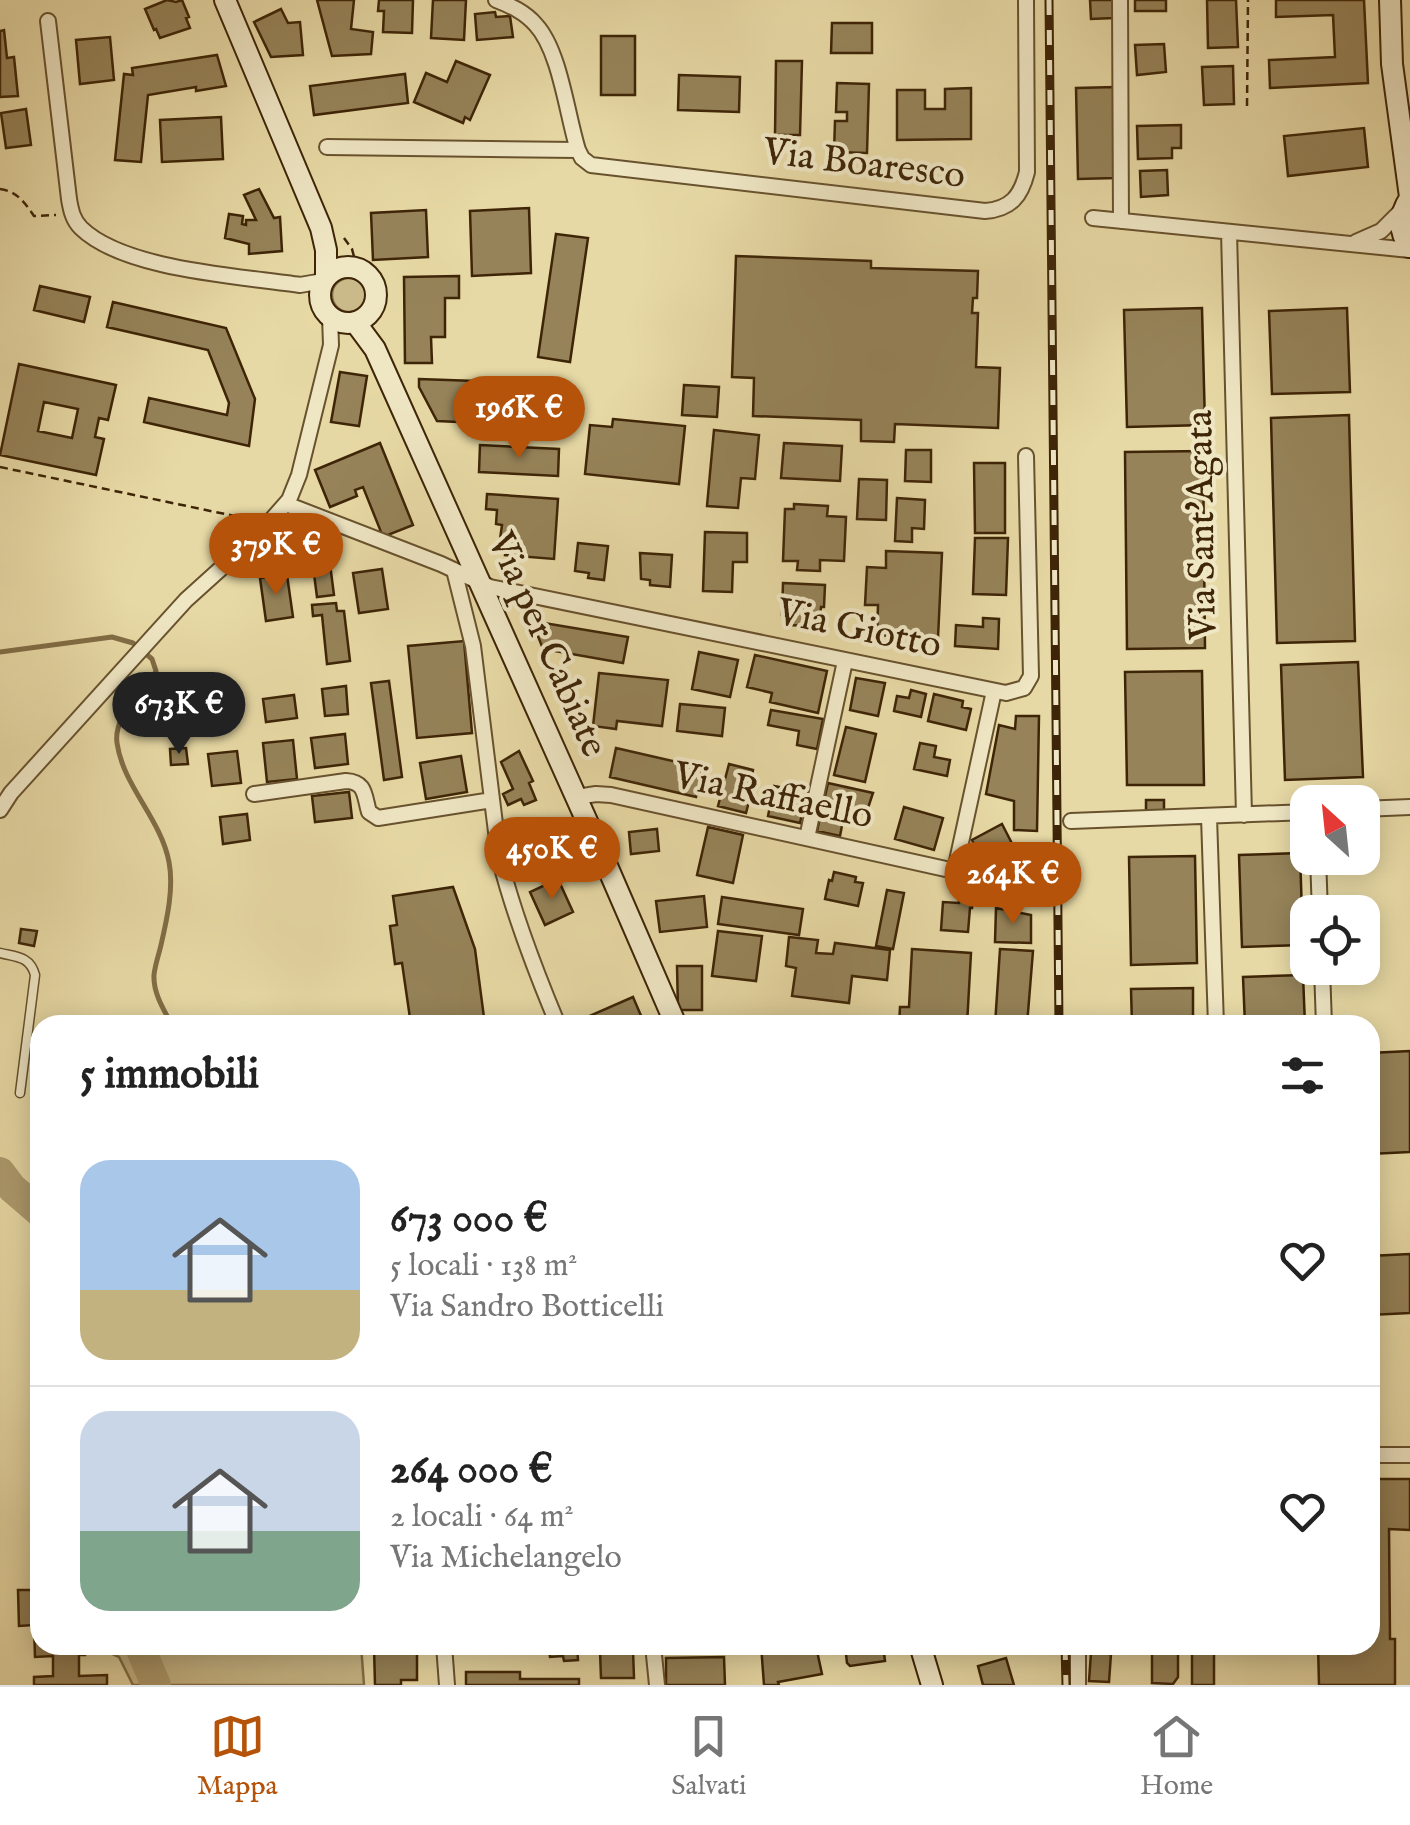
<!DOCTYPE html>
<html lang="it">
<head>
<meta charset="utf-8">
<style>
  :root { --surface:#fff; --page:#f6f6f6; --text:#222; --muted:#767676; --line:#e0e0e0; --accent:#b45309 }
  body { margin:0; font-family:"IM FELL English",serif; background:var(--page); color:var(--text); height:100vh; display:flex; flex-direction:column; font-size:38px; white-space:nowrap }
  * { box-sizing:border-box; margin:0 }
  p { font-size:32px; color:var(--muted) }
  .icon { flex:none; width:55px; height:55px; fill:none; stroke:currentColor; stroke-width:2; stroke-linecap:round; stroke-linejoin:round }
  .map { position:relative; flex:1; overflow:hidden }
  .sheet { position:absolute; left:30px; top:1015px; width:1350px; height:640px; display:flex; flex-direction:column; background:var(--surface); border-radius:30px; box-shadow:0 5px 25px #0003 }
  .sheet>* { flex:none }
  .needle { width:65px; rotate:333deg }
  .tools { position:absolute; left:1290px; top:785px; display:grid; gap:20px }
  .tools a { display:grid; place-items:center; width:90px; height:90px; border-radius:20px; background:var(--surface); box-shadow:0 5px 25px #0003; font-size:50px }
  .price { position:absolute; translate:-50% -85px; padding:0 22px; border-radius:35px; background:var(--accent); color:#fff; font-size:32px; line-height:65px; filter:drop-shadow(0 2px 5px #0008) }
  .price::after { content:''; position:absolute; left:50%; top:60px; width:30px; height:22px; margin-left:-15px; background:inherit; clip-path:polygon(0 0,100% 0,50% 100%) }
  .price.current { background:#222; color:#fff }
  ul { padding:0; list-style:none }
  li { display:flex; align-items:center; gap:30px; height:250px; padding:0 50px }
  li+li { border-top:2px solid var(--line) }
  li span { display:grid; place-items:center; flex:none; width:280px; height:200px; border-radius:30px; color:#555 }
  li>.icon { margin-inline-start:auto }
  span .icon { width:120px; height:120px; fill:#fffc; stroke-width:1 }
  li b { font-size:42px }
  h2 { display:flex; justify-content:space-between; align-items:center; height:120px; padding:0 50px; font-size:42px }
  .tab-bar { display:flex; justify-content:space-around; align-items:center; height:140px; border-top:2px solid var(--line); background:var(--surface); font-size:28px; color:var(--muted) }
  .tab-bar a { display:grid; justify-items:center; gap:5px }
  .tab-bar .current { color:var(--accent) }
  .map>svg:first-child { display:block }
</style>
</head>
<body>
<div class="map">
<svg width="1410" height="1685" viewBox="0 0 1410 1685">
  <rect width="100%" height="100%" fill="#e7d9a5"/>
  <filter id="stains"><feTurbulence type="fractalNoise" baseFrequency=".002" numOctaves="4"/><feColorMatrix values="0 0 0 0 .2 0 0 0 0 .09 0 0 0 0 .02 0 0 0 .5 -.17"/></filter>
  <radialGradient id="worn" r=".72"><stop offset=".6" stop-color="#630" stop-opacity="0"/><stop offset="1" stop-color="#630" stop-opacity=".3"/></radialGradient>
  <path fill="#caba8a" stroke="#847048" stroke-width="2.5" d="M332 295a17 17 0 1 1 34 0a17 17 0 1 1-34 0Z
    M101 1645H135L152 1685H133L119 1657 104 1650Z
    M150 1645H361L364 1685H163L152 1660Z"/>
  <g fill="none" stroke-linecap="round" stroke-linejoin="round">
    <path stroke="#816c45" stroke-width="5" d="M0 652 112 637 133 643 152 659 156 671C146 696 113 713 117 743 123 786 161 819 169 862 174 888 167 919 161 945 159 954 155 965 154 975 153 993 164 1010 172 1025"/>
    <path stroke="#ae9c6f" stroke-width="30" d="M0 1172 12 1188 40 1212
      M139 1645 156 1685"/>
  </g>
  <path fill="#968359" stroke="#3e2507" stroke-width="2.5" fill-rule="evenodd" d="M167 0 176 2 182 0 189 17 186 18 190 28 160 38 156 29 154 30 145 9Z
    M317 0H354L351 29 373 32 371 54 332 56Z
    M379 0H413L412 33 383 32 384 11H378Z
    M433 0H466L464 40 431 38Z
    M1090 0H1113L1114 18 1091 19Z
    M1135 0H1166V11H1135Z
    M1207 0H1236L1238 47 1208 48Z
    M1276 0H1364L1368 83 1270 88 1269 60 1335 57 1333 15 1276 17Z
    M281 9 288 23 300 22 303 55 271 57 254 22Z
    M495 12 496 17 510 16 513 37 477 40 475 14Z
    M832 23H872V53H831Z
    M4 30 7 58 14 57 18 96 0 97V31Z
    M601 36H635V95H601Z
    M110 37 114 80 80 84 76 40Z
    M1164 44 1166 72 1137 75 1135 45Z
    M217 55 226 86 196 91V87L148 95 141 162 115 160 124 74 133 75 132 68Z
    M456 61 490 75 470 120 465 117 463 123 414 102 426 73 447 82Z
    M776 61H802L800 135H775Z
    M1233 66 1234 104 1204 105 1202 67Z
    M405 74 408 103 314 115 310 86Z
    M679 75 740 77 739 112 678 110Z
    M837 83 869 84 867 153 834 152 835 121H847V112H836Z
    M1115 87 1116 178 1078 179 1076 88Z
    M971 88V139L897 140V90H925V109H945V89Z
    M26 109 31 145 6 148 1 113Z
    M221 117 223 159 162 162 160 120Z
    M1181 125V148H1172V158L1138 159 1137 126Z
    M1364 128 1368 167 1288 176 1284 136Z
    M1167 170 1168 195 1141 197 1140 171Z
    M259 189 274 218 280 217 282 251 249 254V244L225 238 229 214 243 216 242 224 246 225V220H256L244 195Z
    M529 208 531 273 472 276 470 211Z
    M426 210 428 257 373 260 371 213Z
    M556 234 588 238 570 362 538 357Z
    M736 256 871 261V268L978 271 977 298H973L972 313H978L976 367 1000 368 998 428 895 424 894 442 861 441V420L753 416 754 378 732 377Z
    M459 276V298H445V337H431L432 363H405L404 277Z
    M40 286 90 297 84 322 34 310Z
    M113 302 226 328 255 399 249 446 144 422 149 398 227 415 229 403 208 350 107 327Z
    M1202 308 1205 425 1127 427 1124 310Z
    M1347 308 1350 392 1272 394 1269 311Z
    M19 364 116 385 108 420 99 418 95 437 104 439 96 475 0 455ZM44 402 78 409 72 438 38 431Z
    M340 372 367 376 359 426 331 422Z
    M419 379 504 382 502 424 437 421 419 387Z
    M684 385 719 387 717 417 682 415Z
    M1349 415 1355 641 1277 643 1271 418Z
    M613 419 685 426 679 484 585 474 590 425 612 427Z
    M714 430 759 435 755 479 741 478 738 508 707 506Z
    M380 443 413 525 383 537 363 487 355 490 357 496 330 507 315 470Z
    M784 443 842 446 840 481 781 478Z
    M480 445 559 449 558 476 479 472Z
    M906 450H931V482L905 481Z
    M1203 451 1205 648 1127 649 1125 452Z
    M974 463H1005V533H975Z
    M859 479 887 480 886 520 857 519Z
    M487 494 558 499 554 559 505 555 506 540 500 539 502 525 496 524 497 510 486 509Z
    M897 498 925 500 924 529 912 528V542L895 541Z
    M794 504 828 506 827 516 846 517 844 561 820 560V571L797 570 798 561H783L785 509H794Z
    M705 532 747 533V562H733L732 592 703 591Z
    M975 538H1008L1006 595 973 594Z
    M327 541 334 595 317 597 310 543Z
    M578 543 608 546 604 580 588 578 589 573 575 571Z
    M886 551 942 553 938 638 877 635 878 605H865L867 567 886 568Z
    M640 553 672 555 670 587 650 585V580L641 579Z
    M382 569 388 609 359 613 353 573Z
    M287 575 293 617 266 621 260 578Z
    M783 583 825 585 824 607H821L820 619H817L816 626 786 625V615H782Z
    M336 603 337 611H344L350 661 327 664 322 615 313 616 312 605Z
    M983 618 999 619 998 649 955 646 956 625 983 627Z
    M532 621 628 637 623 663 543 649Z
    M464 641 472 733 417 738 408 646Z
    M699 652 738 660 730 697 692 689Z
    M755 655 827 671 818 713 770 702 772 693 747 687Z
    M1358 662 1363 777 1285 780 1281 665Z
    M1202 671 1204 785H1127L1125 672Z
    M599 673 668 680 662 726 617 721 616 729 593 726Z
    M856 678 885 683 878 716 850 710Z
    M389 681 402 777 384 780 371 683Z
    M346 686 348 714 325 716 322 689Z
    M911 690 926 694 921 717 894 711 897 696 909 698Z
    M934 694 963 701 962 707 971 709 966 730 928 721Z
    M294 695 297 718 266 722 263 699Z
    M680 704 725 708 722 736 677 731Z
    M771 710 823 719 817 749 797 745 799 731 768 725Z
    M1016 716H1039L1037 831 1014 830V801L986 794 999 725 1015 729Z
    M846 727 876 734 865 782 834 775Z
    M345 734 348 764 315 768 311 738Z
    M293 740 297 779 267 782 263 743Z
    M920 743 936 746 934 757 950 760 947 776 914 769Z
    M186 748 188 764 171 765 170 749Z
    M616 748 703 768 696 797 610 777Z
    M237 751 241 783 212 786 208 754Z
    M519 751 533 781 529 783 536 800 524 805 521 799 508 805 503 794 513 789 501 762Z
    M461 756 467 792 426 799 420 763Z
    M729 764 753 770 751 781 754 782 746 813 718 806Z
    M828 783 873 793 866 814 845 810 840 836 817 831Z
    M774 786 807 792 800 823 768 816Z
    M349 792 352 818 315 822 312 796Z
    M1146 800H1164V813H1146Z
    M904 807 943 818 934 850 895 839Z
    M247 814 250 840 223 844 220 817Z
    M1002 824 1020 859 990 874 972 840Z
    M521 826 524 834 515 839 520 849 524 876 511 877 500 834Z
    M708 827 743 835 733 883 697 875Z
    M657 829 659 851 631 854 629 832Z
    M538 836 541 853 552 851 555 870 527 875 521 839Z
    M1300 853 1303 945 1242 947 1239 855Z
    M1195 856 1197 963 1131 965 1129 857Z
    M834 872 856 877 855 882 863 883 858 906 825 899 829 880 832 881Z
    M558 879 573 912 545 925 530 892Z
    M453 887 475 949 485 1025H411L402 963 395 964 390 926 397 925 393 896Z
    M887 890 904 893 893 949 876 946Z
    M704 896 707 927 660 932 656 901Z
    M722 897 803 909 799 935 718 924Z
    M959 898 973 899 972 908H970L968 932 941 930 943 902 959 903Z
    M996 908 1031 915V943L995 942Z
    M21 929 37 931 34 946 19 943Z
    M718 931 762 936 756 981 712 976Z
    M789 937 818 940 816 953 833 954 835 943 890 950 887 980 852 976 849 1003 792 996 796 968 786 966Z
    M912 949 971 953 967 1025H899L900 1007H909Z
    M1000 949 1033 951 1027 1025H995Z
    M677 966H702V1010H678Z
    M1303 975 1305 1025H1245L1243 977Z
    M1193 988V1025H1132L1131 989Z
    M633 997 645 1025H569Z
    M1410 1051V1152L1370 1154V1053Z
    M1410 1254V1313L1370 1315V1256Z
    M1370 1479H1410V1530L1389 1529 1390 1639H1395V1685H1319L1318 1645H1370Z
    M18 1590H40V1645H85V1655H79V1676L107 1675V1685H34V1677L53 1676V1656L35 1657 34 1625 19 1626Z
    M549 1645H577L578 1660 564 1661 563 1656 550 1657Z
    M761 1645H831L832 1648 817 1651 822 1674 778 1682 779 1685H764Z
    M845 1645H883L885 1661 850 1666 847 1663Z
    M1152 1645H1211V1648H1214V1685H1192V1650H1178V1677L1173 1684 1152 1683Z
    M417 1646V1680H401V1685H375L374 1647Z
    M633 1650 634 1678H601L600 1651Z
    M1091 1653 1111 1654 1109 1682 1089 1681Z
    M724 1657 725 1685H666V1658Z
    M1006 1658 1014 1685H983L978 1666Z
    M466 1672H520V1679H579V1685H466Z"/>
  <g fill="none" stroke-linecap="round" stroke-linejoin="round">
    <g stroke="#68522e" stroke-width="11">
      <path id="lane" d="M0 953C16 957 30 956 35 975L20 1093"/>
    </g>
    <g stroke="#68522e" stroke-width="18">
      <path id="street" d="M496 0C511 6 525 12 536 25 560 51 567 115 578 150L582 158 591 165 985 211C1011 209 1021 196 1027 172L1026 0
        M1120 0 1121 221
        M48 21 69 199C71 211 73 220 81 228 124 270 240 276 300 285L323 281
        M327 147 578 150
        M1093 218 1410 250
        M1229 232 1244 815
        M1356 242 1381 231 1403 209
        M286 504 441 564 490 587 1006 693 1024 688 1031 676 1026 456
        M454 570 473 646 499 856C513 913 535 970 558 1025
        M254 794 346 781C366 782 364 795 369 812L378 818 492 800
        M577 797 596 794 611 795 1045 891
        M1362 809 1410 807
        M0 810 11 793 186 600 258 535 289 500 299 475 331 345 330 317
        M1209 817 1216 1025
        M1071 821 1308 812
        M807 838 845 661
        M1318 858 1320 912
        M955 870 994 691
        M1322 968 1324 1025
        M1370 1455H1410
        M444 1645 447 1685
        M653 1645 657 1685
        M1078 1645V1685"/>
    </g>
    <g stroke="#3e2507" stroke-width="24">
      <path id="secondary" d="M225 0 321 228 326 250V276
        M1390 0 1392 64 1410 197
        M1410 198C1399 215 1398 231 1410 247
        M320 295a28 28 0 1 1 56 0a28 28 0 1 1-56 0Z
        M355 322 375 349 607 866 676 1025
        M920 1645 932 1685"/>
    </g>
    <path stroke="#3e2507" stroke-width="2.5" stroke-dasharray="8 5" stroke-linecap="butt" d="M1247 106 1248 0
      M0 189C17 191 25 203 34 216L56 215
      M344 238 352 249 357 268
      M0 467 249 519"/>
    <use href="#lane" stroke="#efe6c4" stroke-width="8"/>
    <use href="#street" stroke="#efe6c4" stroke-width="14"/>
    <use href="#secondary" stroke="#efe6c4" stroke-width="20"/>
    <g stroke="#3e2507" stroke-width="9">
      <path id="rail" d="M1049 0 1059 1025
        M1065 1645 1066 1685"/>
    </g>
    <use href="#rail" stroke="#efe6c4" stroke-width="5" stroke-dasharray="15" stroke-linecap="butt"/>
  </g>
  <g text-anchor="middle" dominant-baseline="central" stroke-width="8" stroke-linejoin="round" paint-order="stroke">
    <g font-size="38" fill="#3e2507" stroke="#efe6c4">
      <text transform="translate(864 165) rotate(7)">Via Boaresco</text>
      <text transform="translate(1203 525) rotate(-91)">Via Sant'Agata</text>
      <text transform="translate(859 630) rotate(12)">Via Giotto</text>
      <text transform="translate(546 645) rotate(66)">Via per Cabiate</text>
      <text transform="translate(773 797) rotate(12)">Via Raffaello</text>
    </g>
  </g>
  <rect width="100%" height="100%" filter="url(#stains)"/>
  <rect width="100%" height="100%" fill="url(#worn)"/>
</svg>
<div class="tools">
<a><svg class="needle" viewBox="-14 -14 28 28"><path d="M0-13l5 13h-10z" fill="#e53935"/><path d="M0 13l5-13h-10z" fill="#767676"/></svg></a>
<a><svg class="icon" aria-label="locate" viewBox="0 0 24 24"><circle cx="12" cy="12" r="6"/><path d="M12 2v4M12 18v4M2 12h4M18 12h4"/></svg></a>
</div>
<b class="price" style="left:519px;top:461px">196K €</b>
<b class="price" style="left:276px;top:598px">379K €</b>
<b class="price current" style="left:179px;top:757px">673K €</b>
<b class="price" style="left:552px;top:902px">450K €</b>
<b class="price" style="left:1013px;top:927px">264K €</b>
<section class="sheet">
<h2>5 immobili<svg class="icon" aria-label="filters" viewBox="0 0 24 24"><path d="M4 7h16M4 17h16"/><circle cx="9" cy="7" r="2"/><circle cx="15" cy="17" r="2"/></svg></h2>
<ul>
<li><span style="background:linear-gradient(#a9c7e8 65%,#c2b280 0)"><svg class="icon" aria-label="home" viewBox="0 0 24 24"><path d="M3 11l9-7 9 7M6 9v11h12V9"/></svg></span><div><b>673 000 €</b><p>5 locali · 138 m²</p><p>Via Sandro Botticelli</p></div><svg class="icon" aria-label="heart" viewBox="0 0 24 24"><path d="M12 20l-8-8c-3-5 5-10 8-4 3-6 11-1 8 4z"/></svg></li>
<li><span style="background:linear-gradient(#c9d6e8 60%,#7fa58c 0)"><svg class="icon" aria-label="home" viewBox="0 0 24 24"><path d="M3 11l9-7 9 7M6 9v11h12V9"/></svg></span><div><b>264 000 €</b><p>2 locali · 64 m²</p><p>Via Michelangelo</p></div><svg class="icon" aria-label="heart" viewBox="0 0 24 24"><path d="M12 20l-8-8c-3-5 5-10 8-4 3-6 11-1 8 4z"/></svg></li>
</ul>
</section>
</div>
<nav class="tab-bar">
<a class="current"><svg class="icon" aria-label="map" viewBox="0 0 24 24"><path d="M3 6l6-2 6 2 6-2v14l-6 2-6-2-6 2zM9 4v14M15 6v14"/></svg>Mappa</a>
<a><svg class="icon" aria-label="saved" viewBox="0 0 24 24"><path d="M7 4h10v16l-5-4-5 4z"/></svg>Salvati</a>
<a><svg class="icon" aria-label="home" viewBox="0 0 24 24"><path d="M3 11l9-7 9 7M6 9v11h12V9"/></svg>Home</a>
</nav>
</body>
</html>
